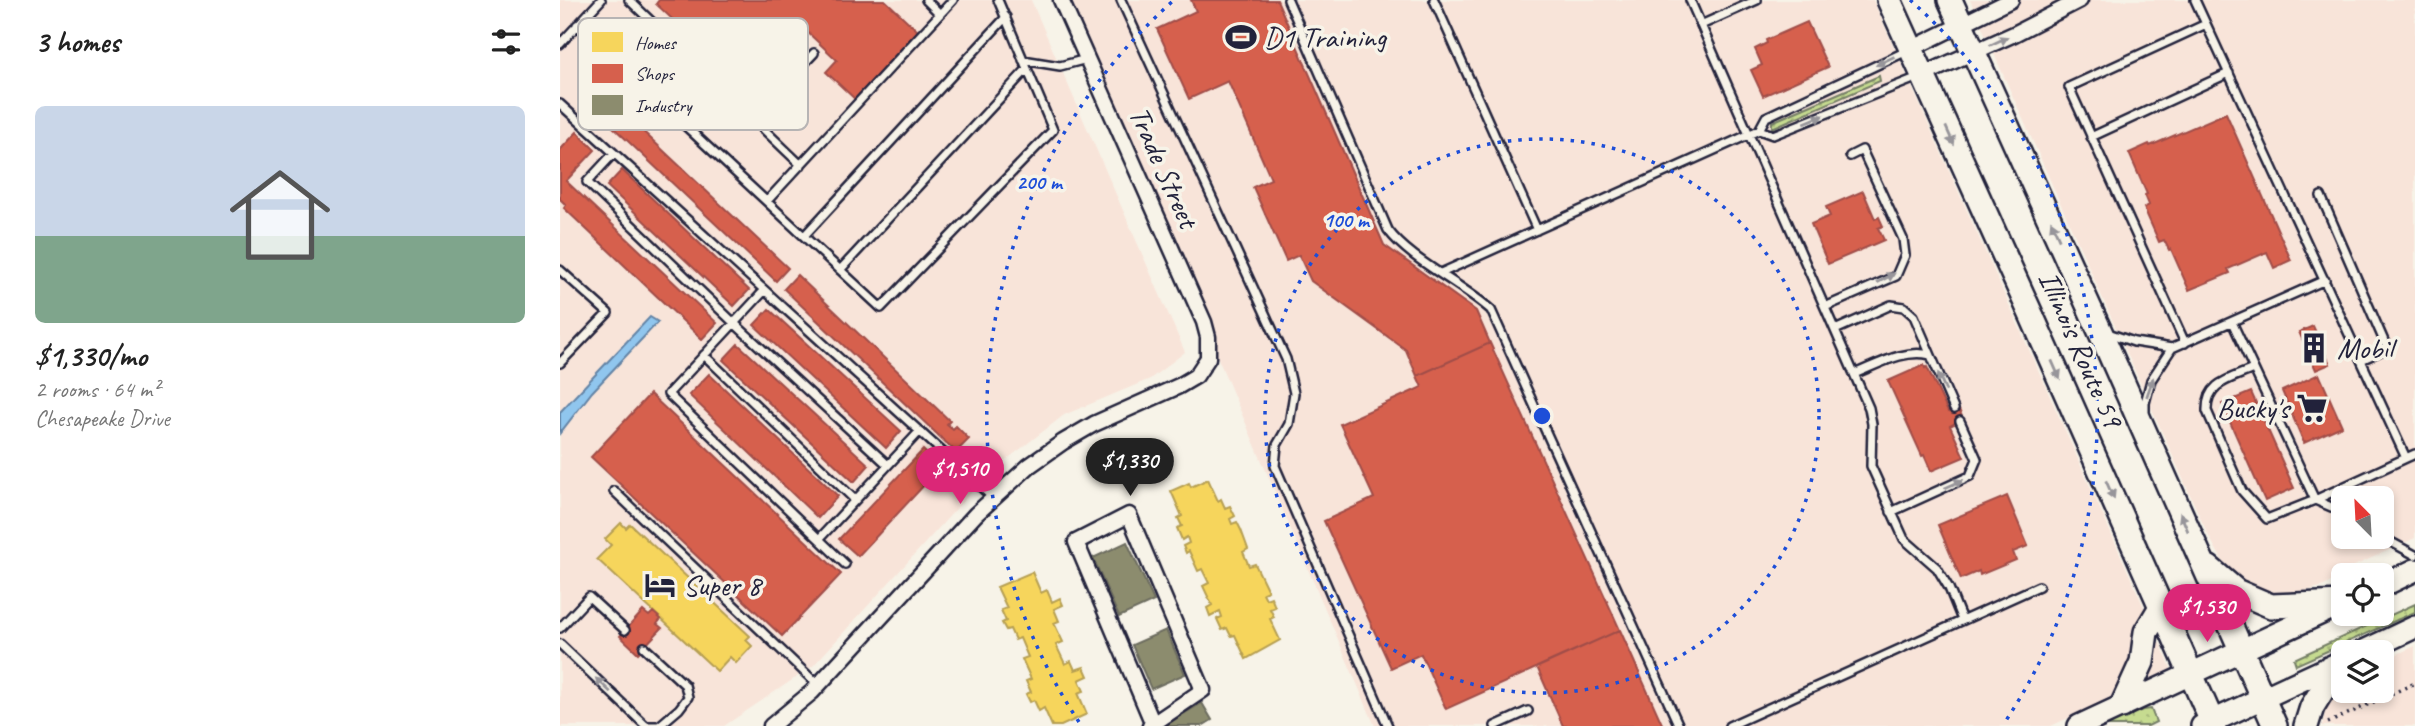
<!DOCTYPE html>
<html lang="en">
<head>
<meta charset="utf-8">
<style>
  :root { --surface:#fff; --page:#f6f6f6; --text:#222; --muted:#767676; --accent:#db2777 }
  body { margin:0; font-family:Caveat,sans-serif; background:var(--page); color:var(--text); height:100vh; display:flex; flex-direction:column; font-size:26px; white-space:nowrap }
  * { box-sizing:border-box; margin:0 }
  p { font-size:23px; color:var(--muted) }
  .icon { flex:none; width:38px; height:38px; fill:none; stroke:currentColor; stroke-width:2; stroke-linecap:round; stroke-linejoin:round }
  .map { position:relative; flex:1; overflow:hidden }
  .panel { display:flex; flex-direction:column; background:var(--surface); width:560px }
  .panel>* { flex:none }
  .needle { width:46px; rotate:336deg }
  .tools { position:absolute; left:1771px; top:486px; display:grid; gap:14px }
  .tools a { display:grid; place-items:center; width:63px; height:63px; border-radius:10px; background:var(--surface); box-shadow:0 4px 10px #0003; font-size:35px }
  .price { position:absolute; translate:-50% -60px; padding:0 16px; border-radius:24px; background:var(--accent); color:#fff; font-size:23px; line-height:46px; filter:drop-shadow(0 2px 4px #0008) }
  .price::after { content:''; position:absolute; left:50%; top:42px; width:21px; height:16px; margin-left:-10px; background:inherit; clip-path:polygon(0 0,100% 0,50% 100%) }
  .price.active { background:#222; color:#fff }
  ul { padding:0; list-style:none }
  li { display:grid; align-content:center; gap:14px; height:371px; padding:0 35px }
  li span { display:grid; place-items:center; height:217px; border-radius:10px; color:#555 }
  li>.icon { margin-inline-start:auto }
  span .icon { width:126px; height:126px; fill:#fffc; stroke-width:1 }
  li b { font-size:30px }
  h2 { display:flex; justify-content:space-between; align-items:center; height:84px; padding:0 35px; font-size:30px }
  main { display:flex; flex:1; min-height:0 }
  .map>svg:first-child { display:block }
</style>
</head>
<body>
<main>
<section class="panel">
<h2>3 homes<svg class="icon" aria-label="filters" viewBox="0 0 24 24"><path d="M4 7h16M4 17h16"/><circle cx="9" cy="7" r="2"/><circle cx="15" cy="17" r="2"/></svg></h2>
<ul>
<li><span style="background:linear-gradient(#c9d6e8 60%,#7fa58c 0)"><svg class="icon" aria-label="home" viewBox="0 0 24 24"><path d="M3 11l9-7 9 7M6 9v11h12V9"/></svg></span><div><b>$1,330/mo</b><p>2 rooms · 64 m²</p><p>Chesapeake Drive</p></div></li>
</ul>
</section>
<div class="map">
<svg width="1855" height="726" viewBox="0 0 1855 726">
  <defs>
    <pattern id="grass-dots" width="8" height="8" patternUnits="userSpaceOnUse" patternTransform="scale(1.75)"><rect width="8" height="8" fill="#c6db90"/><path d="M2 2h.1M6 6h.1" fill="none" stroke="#aabc7d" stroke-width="1.8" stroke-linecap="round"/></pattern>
  </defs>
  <rect width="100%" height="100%" fill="#f7f3e8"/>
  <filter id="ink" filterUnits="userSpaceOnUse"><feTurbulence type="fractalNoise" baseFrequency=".0143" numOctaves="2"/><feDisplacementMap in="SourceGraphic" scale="14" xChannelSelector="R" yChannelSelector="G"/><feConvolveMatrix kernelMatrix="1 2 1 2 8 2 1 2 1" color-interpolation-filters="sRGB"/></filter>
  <g filter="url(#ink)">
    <path fill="#f8e4d9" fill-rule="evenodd" d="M0 0H471L625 352 590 379 504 415 427 475 253 666 164 726H0Z
      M505 0H1313L1612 670 1491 726H815Z
      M1410 0H1855V538L1779 573 1776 579 1764 586 1724 597 1695 594 1670 574 1647 533ZM1783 499H1822V537H1783Z
      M1855 646V726H1762L1767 702 1779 686 1783 683V691H1822V661Z"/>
    <path fill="url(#grass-dots)" stroke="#747e66" stroke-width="2" d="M1319 76 1320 81 1212 128V122Z
      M1855 604V612L1736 665 1734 659Z
      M1591 709 1596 722 1588 726H1545L1576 711Z"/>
    <path fill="#90c6ee" stroke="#6484a6" stroke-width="2" d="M90 317 98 322 32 392 0 433V412Z"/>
    <path fill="#f6d55c" stroke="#b69f52" stroke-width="2" d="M648 479 658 501 661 499 665 508 670 506 675 516 670 519 672 524 677 522 681 530 688 549 683 552 689 566 695 564 708 591 703 593 706 599 711 597 715 607 710 609 714 617 710 619 720 640 686 659 675 635 671 636 667 628 662 630 657 619 662 617 660 611 650 616 647 608 652 605 643 586 649 583 642 569 638 571 629 551 626 553 623 546 629 543 627 537 622 540 617 528 622 526 618 518 622 516 611 491 629 483 631 487Z
      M61 523 66 528 70 524 190 636 186 640 192 646 176 663 170 657 157 671 37 559 51 545 45 539Z
      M472 572 481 593 487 590 492 602 500 598 503 605 494 609 499 621 494 623 503 642 496 645 505 664 511 661 515 670 524 667 528 676 519 680 524 691 518 693 527 714 501 726H492L484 708 479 711 474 700 470 702 466 694 471 692 466 681 471 679 462 659 468 657 460 638 455 640 450 629 446 630 442 623 446 621 441 610 447 608 437 587Z"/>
    <path fill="#d6604d" stroke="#a04d48" stroke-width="2" d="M99 0H325L359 32 296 100 266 72 277 60 243 28 190 84 143 39 139 44 96 4Z
      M631 0H717L824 245 916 311 930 343 857 376 846 350 751 281 739 255 726 261 693 187 711 179 668 81 629 99 597 29 636 11Z
      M1247 22 1268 67 1203 96 1191 70 1202 65 1195 49 1207 43 1206 40Z
      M48 98 67 117 64 120 69 126 73 122 228 268 216 281 36 111Z
      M1666 113 1731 260 1714 268 1707 252 1668 269 1670 273 1629 290 1611 249 1609 250 1604 240 1599 242 1584 208 1589 205 1585 195 1587 194 1569 153 1589 144 1590 146Z
      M17 132 35 150 6 181 157 323 142 339 4 208 6 205 0 199V150Z
      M62 170 189 290 174 306 47 186Z
      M1303 191 1315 219 1319 217 1323 226 1318 228 1324 240 1268 264 1251 224 1270 216 1266 207Z
      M237 275 390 421 387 424 393 429 396 426 409 439 396 452 224 289Z
      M209 309 341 431 326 448 194 325Z
      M1753 326 1770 364 1756 370 1739 332Z
      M930 343 1060 630 886 709 861 654 831 668 764 521 814 498 780 424 862 387 857 376Z
      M178 344 309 465 294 482 163 360Z
      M1364 365 1365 368 1367 367 1388 412 1398 407 1403 419 1390 426 1404 457 1371 471 1364 455 1362 456 1328 381Z
      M149 374 278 496 258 518 129 395Z
      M1759 374 1782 426 1744 443 1722 391Z
      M1691 392 1734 488 1705 501 1662 404Z
      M90 394 281 574 222 636 31 457Z
      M363 450 381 467 298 556 279 539Z
      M1447 496 1468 546 1453 552 1456 560 1420 575 1419 571 1401 579 1378 525Z
      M83 611 89 616 93 612 101 619 97 624 102 628 78 653 60 636Z
      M1060 630 1103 726H1003L977 667Z"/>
    <path fill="#8c8c6e" stroke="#6c6c5f" stroke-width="2" d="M567 542 594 601 559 617 533 558Z
      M606 630 625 674 591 689 572 645Z
      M642 703 652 720 642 726H603Z"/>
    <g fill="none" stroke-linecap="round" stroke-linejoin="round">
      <g stroke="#22223b" stroke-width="12">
        <path id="service" d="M69 0 241 165
          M366 0 380 14
          M561 0 726 359 734 393 729 424 717 445 715 466 828 726
          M728 0 828 230C850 260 901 283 931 310L1119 726
          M874 0 977 230
          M1130 0 1309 408 1312 424 1311 466 1316 477 1344 539 1377 568 1389 588 1402 620
          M1635 0 1846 458 1855 454
          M17 25 321 308 493 130 438 0
          M1141 25 1197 0
          M0 44 41 0
          M463 60 500 66 527 59
          M0 104 433 498
          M192 118 254 53
          M1199 130 1213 135 1361 76
          M1531 137 1669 73
          M54 153 27 182 174 323 328 465
          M1761 196 1827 348 1801 360
          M207 201 393 0
          M244 236 446 17
          M0 270 48 313 0 363
          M280 270 467 69
          M881 273 1199 130 1206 117 1349 50
          M204 291 108 394 259 539 359 432
          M1265 307 1336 276 1345 255 1343 239 1302 150 1290 156
          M1672 322 1755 500 1846 458
          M1275 330 1331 305 1344 307 1354 316 1394 409
          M1545 332 1574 342 1612 348
          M1625 343 1509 87 1646 24
          M144 355 295 500
          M1693 369C1671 379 1646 382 1647 411L1682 491 1707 519 1755 500 1783 512
          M1294 374C1317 365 1345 348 1370 355
          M1585 411V403L1591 380 1612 348 1765 280
          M54 491 258 685
          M1331 512 1410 476 1417 459 1400 421
          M1822 537 1855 555
          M259 539 285 564
          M0 628 29 597 65 630
          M0 644 86 726H97
          M84 647 125 685 128 697 119 709 99 726
          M935 726 968 711
          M1169 726 1479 586"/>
      </g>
      <g stroke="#22223b" stroke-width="19">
        <path id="minor" d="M1351 49 1451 0
          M1363 75 1454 34 1520 0
          M211 726 252 692 416 514 469 466 503 442 534 424 619 386 636 376 648 358V337L644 322 501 0
          M590 726 643 690 569 515 516 542 593 724"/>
      </g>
      <g stroke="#22223b" stroke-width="26">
        <path id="secondary" d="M1822 586 1855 570
          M1800 653 1855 627
          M1519 726 1783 603
          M1642 726 1783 661"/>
      </g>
      <g stroke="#22223b" stroke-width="28">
        <path id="primary" d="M1329 0 1470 312 1654 726
          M1390 0 1539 329 1715 726
          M1648 567 1676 591 1711 606 1783 603
          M1562 706 1582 662 1586 632 1601 607
          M1746 726 1752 707 1779 663"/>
      </g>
      <path stroke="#22223b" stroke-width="3.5" stroke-dasharray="2 5" stroke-linecap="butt" d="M1768 723 1855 683"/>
      <use href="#service" stroke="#f7f3e8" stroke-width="7"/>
      <use href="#minor" stroke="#f7f3e8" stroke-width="14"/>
      <use href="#secondary" stroke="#f7f3e8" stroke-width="21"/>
      <use href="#primary" stroke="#f7f3e8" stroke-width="23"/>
    </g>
    <defs><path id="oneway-solid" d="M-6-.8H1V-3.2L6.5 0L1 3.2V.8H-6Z" transform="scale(1.75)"/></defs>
    <g fill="#97959a">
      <use href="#oneway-solid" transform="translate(1439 41) rotate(-25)"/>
      <use href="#oneway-solid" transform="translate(1325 61) rotate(154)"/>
      <use href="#oneway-solid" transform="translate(1254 119) rotate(-22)"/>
      <use href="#oneway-solid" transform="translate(1390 136) rotate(66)"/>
      <use href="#oneway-solid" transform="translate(1495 230) rotate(-114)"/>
      <use href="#oneway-solid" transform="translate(1326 278) rotate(-29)"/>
      <use href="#oneway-solid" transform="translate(1496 370) rotate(66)"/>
      <use href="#oneway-solid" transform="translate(1382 382) rotate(-114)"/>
      <use href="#oneway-solid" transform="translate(1590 387) rotate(-71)"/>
      <use href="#oneway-solid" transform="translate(1394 484) rotate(-24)"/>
      <use href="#oneway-solid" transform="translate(1550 490) rotate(66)"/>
      <use href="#oneway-solid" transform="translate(1624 522) rotate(-113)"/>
      <use href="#oneway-solid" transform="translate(43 685) rotate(-137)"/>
    </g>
  </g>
  <g fill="none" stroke="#1d4ed8" stroke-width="3.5" stroke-dasharray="3.5 7">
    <circle cx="982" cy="416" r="277"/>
    <path d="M519 722A555 555 0 0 1 614 0M1350 0A555 555 0 0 1 1445 722"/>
  </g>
  <defs>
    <g id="stadium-bare" transform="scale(2.415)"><path d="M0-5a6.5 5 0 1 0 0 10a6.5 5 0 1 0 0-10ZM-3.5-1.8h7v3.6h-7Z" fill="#22223b" stroke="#f7f3e8" stroke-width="2.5" paint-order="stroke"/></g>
    <g id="building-bare" transform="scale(2.415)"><path d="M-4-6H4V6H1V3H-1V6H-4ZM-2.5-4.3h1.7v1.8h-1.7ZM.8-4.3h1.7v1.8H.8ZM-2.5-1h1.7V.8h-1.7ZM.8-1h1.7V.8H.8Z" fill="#22223b" stroke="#f7f3e8" stroke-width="2.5" paint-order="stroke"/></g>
    <g id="supermarket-bare" transform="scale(2.415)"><path d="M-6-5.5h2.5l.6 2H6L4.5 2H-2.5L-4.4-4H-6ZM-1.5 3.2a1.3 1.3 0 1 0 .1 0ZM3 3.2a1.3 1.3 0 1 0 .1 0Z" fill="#22223b" stroke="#f7f3e8" stroke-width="2.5" paint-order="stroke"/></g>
    <g id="hotel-bare" transform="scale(2.415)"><path d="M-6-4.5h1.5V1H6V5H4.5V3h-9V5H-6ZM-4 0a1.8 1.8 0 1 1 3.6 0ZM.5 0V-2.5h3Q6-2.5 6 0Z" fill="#22223b" stroke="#f7f3e8" stroke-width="2.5" paint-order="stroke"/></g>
  </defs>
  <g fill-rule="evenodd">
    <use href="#stadium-bare" x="681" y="37"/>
    <use href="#building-bare" x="1754" y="348"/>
    <use href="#supermarket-bare" x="1752" y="408"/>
    <use href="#hotel-bare" x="100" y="585"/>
  </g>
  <g text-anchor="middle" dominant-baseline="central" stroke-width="7" stroke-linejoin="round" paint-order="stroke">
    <g font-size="30" fill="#22223b" stroke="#f7f3e8" text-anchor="start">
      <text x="704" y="37">D1 Training</text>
      <text x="1777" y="348">Mobil</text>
      <text x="1729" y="408" text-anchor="end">Bucky's</text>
      <text x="123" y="585">Super 8</text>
    </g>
    <g font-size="30" fill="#22223b" stroke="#f7f3e8">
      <text transform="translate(604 167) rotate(66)">Trade Street</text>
      <text transform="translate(1521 349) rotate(66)">Illinois Route 59</text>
    </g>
  </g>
  <rect x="18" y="18" width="230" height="112" rx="10" fill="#f7f3e8" stroke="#b7b4b4" stroke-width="2"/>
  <rect x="32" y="32" width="31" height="20" fill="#f6d55c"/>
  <rect x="32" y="64" width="31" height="19" fill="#d6604d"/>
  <rect x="32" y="95" width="31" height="20" fill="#8c8c6e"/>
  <g font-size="19" fill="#22223b">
    <text x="75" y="49">Homes</text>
    <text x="75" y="80">Shops</text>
    <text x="75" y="112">Industry</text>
  </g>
  <circle cx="982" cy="416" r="10" fill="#1d4ed8" stroke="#f7f3e8" stroke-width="3.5"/>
  <g font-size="21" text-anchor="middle" font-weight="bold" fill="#1d4ed8" stroke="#f7f3e8" stroke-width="7" stroke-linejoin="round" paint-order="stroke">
    <text x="479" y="189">200 m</text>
    <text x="786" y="227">100 m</text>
  </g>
</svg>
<div class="tools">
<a><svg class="needle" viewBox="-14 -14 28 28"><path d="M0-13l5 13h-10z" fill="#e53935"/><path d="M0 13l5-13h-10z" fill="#767676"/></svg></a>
<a><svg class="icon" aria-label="locate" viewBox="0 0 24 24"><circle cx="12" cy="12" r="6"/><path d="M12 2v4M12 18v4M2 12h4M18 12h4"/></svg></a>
<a><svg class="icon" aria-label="layers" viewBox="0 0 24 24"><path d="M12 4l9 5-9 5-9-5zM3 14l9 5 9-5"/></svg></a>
</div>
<b class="price active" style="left:570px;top:498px">$1,330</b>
<b class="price" style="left:400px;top:506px">$1,510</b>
<b class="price" style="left:1647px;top:644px">$1,530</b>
</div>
</main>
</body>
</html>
